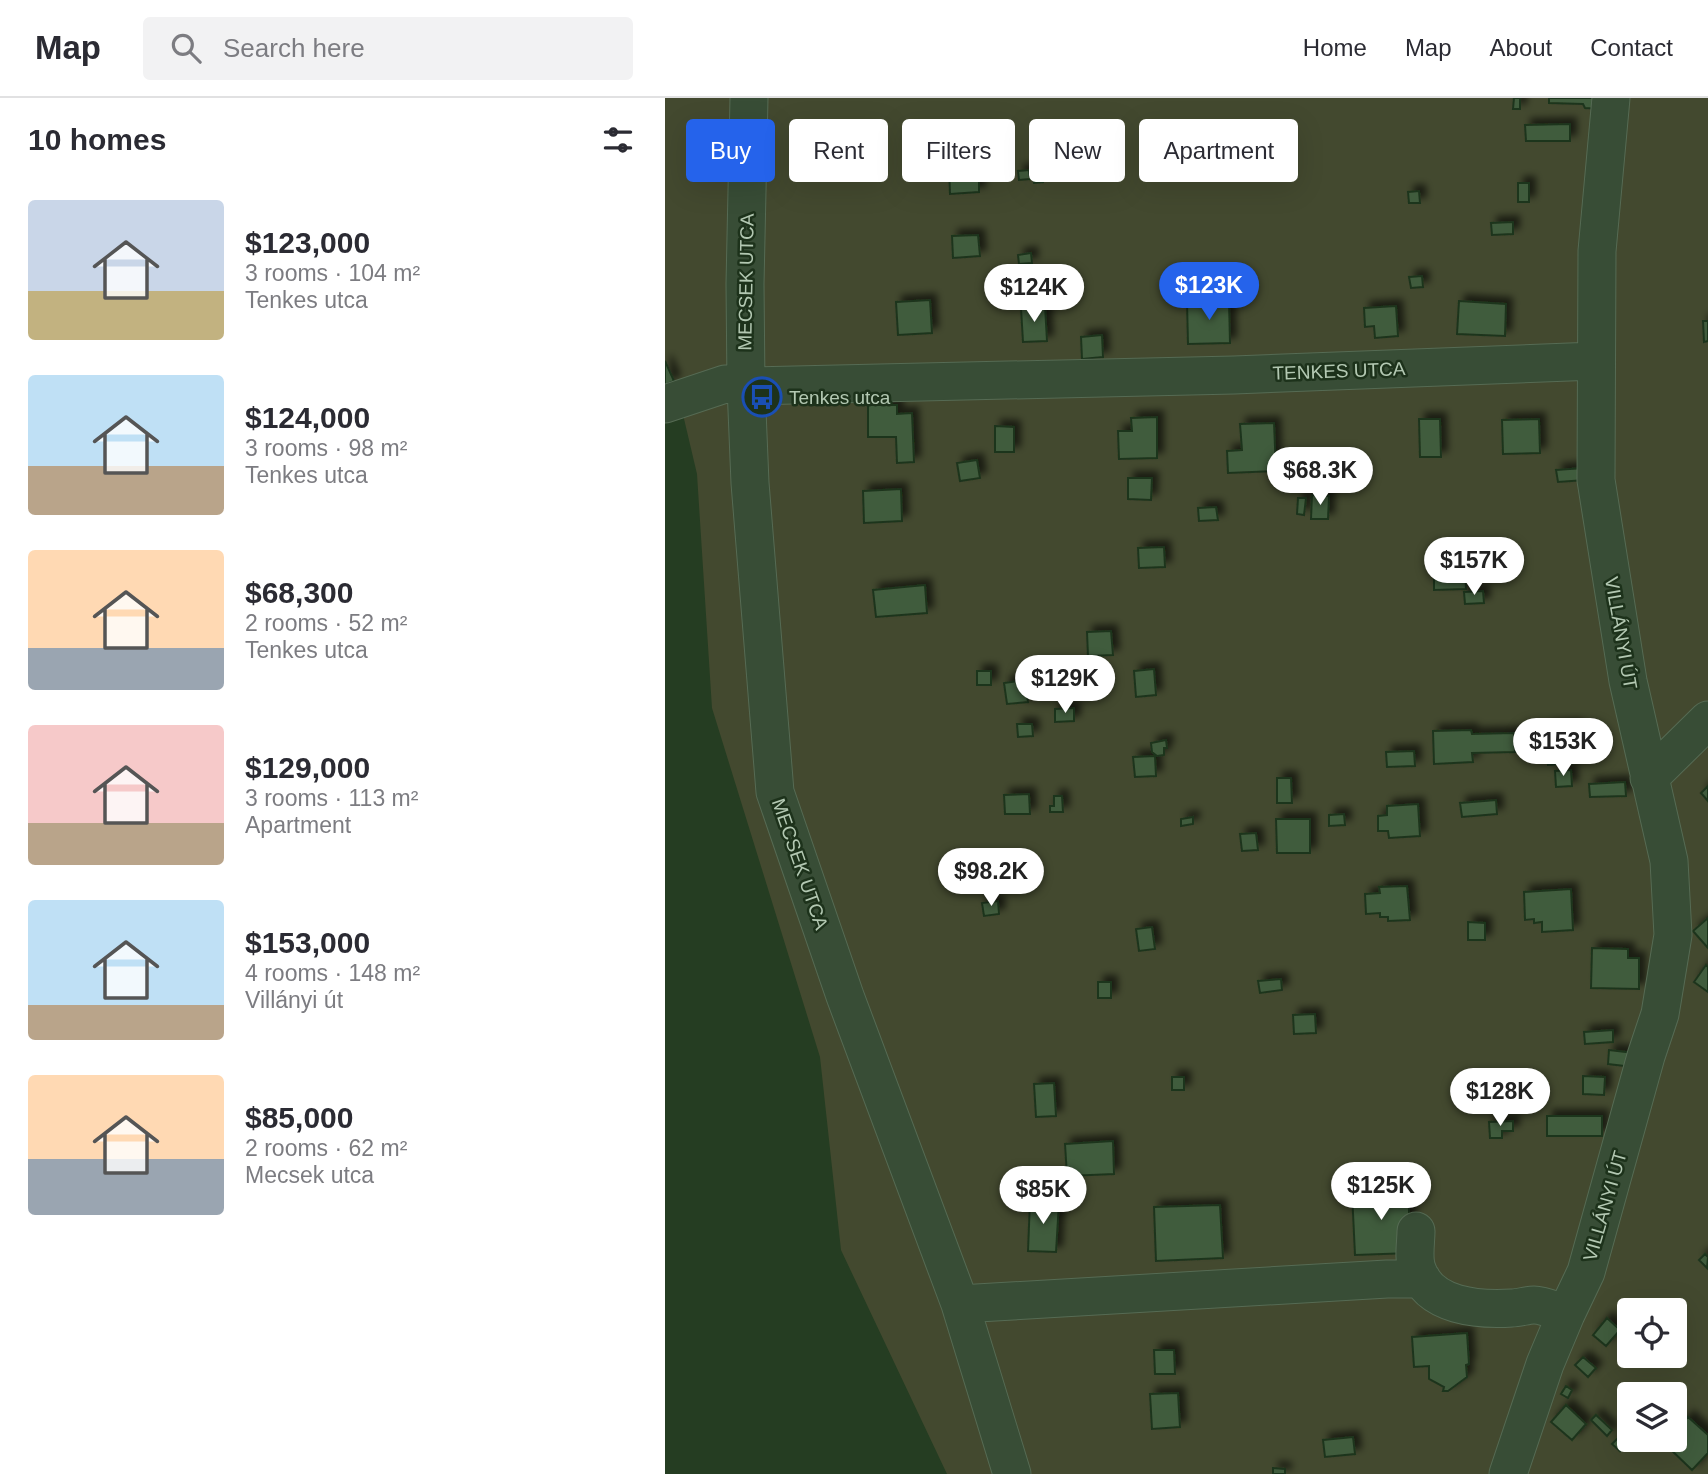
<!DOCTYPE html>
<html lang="en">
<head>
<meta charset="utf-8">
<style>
  :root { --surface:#fff; --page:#f2f2f3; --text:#2b2b33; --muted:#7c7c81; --line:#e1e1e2; --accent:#2563eb }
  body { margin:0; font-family:Helvetica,sans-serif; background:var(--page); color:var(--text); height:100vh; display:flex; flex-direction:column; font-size:26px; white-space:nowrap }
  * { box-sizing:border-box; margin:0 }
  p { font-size:23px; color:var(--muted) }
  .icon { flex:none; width:38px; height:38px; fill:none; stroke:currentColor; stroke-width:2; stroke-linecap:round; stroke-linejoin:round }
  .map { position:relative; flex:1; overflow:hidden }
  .drawer { display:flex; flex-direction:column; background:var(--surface); width:665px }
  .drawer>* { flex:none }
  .hud { position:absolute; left:21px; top:21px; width:665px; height:63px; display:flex; gap:14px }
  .fabs { position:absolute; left:952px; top:1200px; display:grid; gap:14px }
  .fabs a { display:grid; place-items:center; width:70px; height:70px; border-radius:7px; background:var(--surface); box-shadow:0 7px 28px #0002; font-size:35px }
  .price { position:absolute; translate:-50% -60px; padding:0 16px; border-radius:24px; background:#fff; color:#222; font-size:23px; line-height:46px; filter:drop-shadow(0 2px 4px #0008) }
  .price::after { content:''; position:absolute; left:50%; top:42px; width:21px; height:16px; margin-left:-10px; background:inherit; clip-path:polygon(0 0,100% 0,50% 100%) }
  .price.on { background:var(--accent); color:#fff }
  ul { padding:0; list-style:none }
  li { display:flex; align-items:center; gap:21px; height:175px; padding:0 28px }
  li span { display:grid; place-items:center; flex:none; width:196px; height:140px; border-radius:7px; color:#555 }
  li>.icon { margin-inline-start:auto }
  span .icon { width:84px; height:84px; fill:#fffc; stroke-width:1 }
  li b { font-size:30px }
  h2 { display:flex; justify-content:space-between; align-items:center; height:84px; padding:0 28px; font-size:30px }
  .chip { padding:0 24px; border-radius:7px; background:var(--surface); box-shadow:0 7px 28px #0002; font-size:24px; line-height:63px }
  .chip.on { background:var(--accent); color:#fff }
  header { display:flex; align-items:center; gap:42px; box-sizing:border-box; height:98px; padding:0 35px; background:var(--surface); border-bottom:2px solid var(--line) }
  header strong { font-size:33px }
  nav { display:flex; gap:38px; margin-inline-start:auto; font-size:24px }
  .search { width:490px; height:63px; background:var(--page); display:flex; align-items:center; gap:18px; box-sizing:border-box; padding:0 24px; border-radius:7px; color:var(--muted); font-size:26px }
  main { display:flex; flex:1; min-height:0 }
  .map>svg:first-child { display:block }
</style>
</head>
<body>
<header>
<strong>Map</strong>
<div class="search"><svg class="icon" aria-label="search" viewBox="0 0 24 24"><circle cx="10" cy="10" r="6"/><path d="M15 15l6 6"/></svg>Search here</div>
<nav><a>Home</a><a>Map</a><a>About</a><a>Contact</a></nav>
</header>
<main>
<section class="drawer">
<h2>10 homes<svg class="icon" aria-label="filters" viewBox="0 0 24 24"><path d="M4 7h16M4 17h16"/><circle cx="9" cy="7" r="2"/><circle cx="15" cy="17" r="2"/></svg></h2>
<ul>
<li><span style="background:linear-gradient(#c9d6e8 65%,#c2b280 0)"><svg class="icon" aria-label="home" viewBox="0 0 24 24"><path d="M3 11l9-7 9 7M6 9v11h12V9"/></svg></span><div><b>$123,000</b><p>3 rooms · 104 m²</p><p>Tenkes utca</p></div></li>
<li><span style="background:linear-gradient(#bfe0f5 65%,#b9a48a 0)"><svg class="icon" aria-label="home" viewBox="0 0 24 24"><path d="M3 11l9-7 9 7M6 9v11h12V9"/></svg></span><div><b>$124,000</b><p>3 rooms · 98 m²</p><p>Tenkes utca</p></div></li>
<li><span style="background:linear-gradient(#ffd9b3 70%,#9aa5b1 0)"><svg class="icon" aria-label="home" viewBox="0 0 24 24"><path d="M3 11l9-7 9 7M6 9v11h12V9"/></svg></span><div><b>$68,300</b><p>2 rooms · 52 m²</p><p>Tenkes utca</p></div></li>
<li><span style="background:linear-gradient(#f6c9c9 70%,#b9a48a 0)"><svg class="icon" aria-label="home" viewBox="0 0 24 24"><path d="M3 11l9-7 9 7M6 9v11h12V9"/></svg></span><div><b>$129,000</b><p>3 rooms · 113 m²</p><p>Apartment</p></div></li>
<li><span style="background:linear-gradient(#bfe0f5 75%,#b9a48a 0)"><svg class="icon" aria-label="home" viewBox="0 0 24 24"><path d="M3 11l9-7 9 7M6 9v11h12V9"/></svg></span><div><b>$153,000</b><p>4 rooms · 148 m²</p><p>Villányi út</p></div></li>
<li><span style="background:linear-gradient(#ffd9b3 60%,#9aa5b1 0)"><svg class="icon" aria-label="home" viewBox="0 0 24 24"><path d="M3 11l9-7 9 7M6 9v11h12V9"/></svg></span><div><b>$85,000</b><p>2 rooms · 62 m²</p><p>Mecsek utca</p></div></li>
</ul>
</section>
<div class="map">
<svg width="1043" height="1376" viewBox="0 0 1043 1376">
  <defs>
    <filter id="shadow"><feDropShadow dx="6" dy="-6" stdDeviation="3.5" flood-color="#0009"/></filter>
  </defs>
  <rect width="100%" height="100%" fill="#253d22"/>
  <path fill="#43492f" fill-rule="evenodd" d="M0 0H1043V1376H282L176 1152 155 959 47 610 32 376 12 291 0 266ZM964 1213H1010V1258H964ZM964 1297H1010V1342H964Z"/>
  <path fill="#415c3e" stroke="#1f341d" stroke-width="2" filter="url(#shadow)" d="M849 0H855V11H848Z
    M884 0H937L936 11 920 10 918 6 884 5Z
    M905 26V43H861L860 27Z
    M298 37H322L323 57 298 58Z
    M284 67H294L295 74 314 73V94L285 96Z
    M377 68 378 84 369 85 367 69Z
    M364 72 365 81 354 82 353 73Z
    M853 85H864V104H853Z
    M754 93 755 105H744L743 94Z
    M848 124V136L827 137 826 125Z
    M313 137 315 158 288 160 287 138Z
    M366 155 367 165 354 166 353 157Z
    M757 178 758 189 746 190 744 179Z
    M265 202 267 235 233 237 231 204Z
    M564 203 565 245 523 246 522 204Z
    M794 203 841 206 840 238 792 236Z
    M380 208 382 243 358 244 356 210Z
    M731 208 733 238 710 240 709 228 700 229 699 210Z
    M1038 223H1043V243L1039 244Z
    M437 237 438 259 417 261 416 239Z
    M0 263 9 283 0 287Z
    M203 307H232V316L247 315 249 364 232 365 231 339H203Z
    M492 319V360L454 361 453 333H467L466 320Z
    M754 321H775L776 359H755Z
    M874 321 875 355 838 356 837 322Z
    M609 325 611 373 563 375 562 353 577 352 575 326Z
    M330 328 349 329V354H330Z
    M312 362 315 380 295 383 292 365Z
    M919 370 920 382 893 384 891 372Z
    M463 380H487L486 402 463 401Z
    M236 391 237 423 199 425 198 393Z
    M647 397 664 398 663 421H646Z
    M633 400H641L639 417 632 416Z
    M551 409 553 422 534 423 533 410Z
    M499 449 500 469 474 470 473 450Z
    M800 467 801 491 769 492V479L780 478 779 468Z
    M260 487 262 515 211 519 208 492Z
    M818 493 819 505 800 506 799 494Z
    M446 533 448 557 423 558 422 534Z
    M489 571 491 597 471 599 469 573Z
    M312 573H326V587H312Z
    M360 582 363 604 342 606 339 585Z
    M409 610V623L390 624V611Z
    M352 626H367L368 638 353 639Z
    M910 628 912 665 883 667 881 630Z
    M806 632 807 636 849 635 850 654 807 655 808 664 769 666 768 633Z
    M501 642 502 650H499V657L492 658 487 654 486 645Z
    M749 653 750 668 722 669 721 654Z
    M490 658 491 678 470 679 468 659Z
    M906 672 907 688 891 689 890 673Z
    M612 680H626L627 705H612Z
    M960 684 961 698 925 699 924 686Z
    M1043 688V703L1036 695Z
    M364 696 365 716H340L339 697Z
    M389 698H397L398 714H385V708H389Z
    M831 702 832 716 797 719 795 705Z
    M753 706 755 738 724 740 723 733H713V718L722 717V708Z
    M679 716 680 727 664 728V717Z
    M528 719V726L516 728V721Z
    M611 721H645V755H612Z
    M591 735 593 752 577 753 575 736Z
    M742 788 745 822 723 823V819H715V815L701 816 700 796 715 795 714 789Z
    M906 791 908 832 877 834V824L869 825V821L860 822 859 794Z
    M333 803 334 816 319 818 317 805Z
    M1043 820V850L1028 833Z
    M803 824 820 825V842H803Z
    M487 829 490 851 474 853 471 831Z
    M927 850 963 851V860H974V891L926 890Z
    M1041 867 1043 869V894L1029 884Z
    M616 881 617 892 595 895 593 883Z
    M433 884H446V900H433Z
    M650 916 651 935 629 936 628 917Z
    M948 932V944L920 946 919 934Z
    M944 952 969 955 968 969 943 966Z
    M918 978 940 979 939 997 918 996Z
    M507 979H519V992H507Z
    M389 985 391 1018 371 1019 369 986Z
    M882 1018H937V1038H882Z
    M848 1023V1033H837V1040H825L824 1024Z
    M448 1043 449 1076 402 1078 400 1046Z
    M743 1092 746 1155 690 1157 687 1094Z
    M365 1103 394 1104 391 1154 363 1153Z
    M555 1107 558 1160 491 1163 489 1109Z
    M1040 1156 1043 1159 1042 1170 1034 1162Z
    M942 1220 955 1232 941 1248 928 1237Z
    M802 1235 804 1266 801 1267 802 1279 783 1293H778L779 1289 764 1281V1268L749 1269 747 1239Z
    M489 1252H509L510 1276H490Z
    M918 1259 931 1270 923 1279 910 1267Z
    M901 1288 907 1292 903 1300 896 1296Z
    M513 1295 515 1329 487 1331 485 1296Z
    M901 1307 921 1326 907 1342 886 1324Z
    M931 1317 947 1332 942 1338 926 1322Z
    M1023 1319 1043 1337V1355L1027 1372 999 1345 1001 1342H1010V1333Z
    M963 1330 965 1342 955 1353 947 1346Z
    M688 1339 690 1356 660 1359 658 1342Z
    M608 1370 620 1371V1376H608Z"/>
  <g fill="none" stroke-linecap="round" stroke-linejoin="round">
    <g stroke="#566b54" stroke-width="39">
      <path id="minor" d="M84 0 80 186 81 288 85 385 110 694 180 898 295 1206 347 1376
        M0 306 60 286 81 288 569 277 930 263
        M984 680 1043 622
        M751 1133C751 1144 748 1160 752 1171 764 1209 814 1212 847 1210 854 1210 862 1207 869 1207 879 1207 891 1213 901 1216
        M295 1206 722 1181H757
        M843 1376 880 1266 901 1216 921 1174 981 958 995 916 1008 837 1004 763 963 583 931 382 932 153 946 0"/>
    </g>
    <use href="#minor" stroke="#384d36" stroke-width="37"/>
  </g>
  <defs>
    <g id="bus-ring" transform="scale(2.0125)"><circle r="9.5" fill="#1d321b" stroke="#1a4fb4" stroke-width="1.5"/><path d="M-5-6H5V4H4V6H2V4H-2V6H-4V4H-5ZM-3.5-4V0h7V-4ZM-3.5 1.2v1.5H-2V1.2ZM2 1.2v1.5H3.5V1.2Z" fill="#1a4fb4"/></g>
  </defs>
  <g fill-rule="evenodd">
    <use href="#bus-ring" x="97" y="299"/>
  </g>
  <g text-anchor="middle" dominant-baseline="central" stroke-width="5" stroke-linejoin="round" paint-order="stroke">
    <g font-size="19" fill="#b3c8b2" stroke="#1d321b">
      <text transform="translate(81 184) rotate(-89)">MECSEK UTCA</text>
      <text transform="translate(674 273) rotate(-2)">TENKES UTCA</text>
      <text transform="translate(956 535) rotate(80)">VILLÁNYI ÚT</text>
      <text transform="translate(135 766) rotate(71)">MECSEK UTCA</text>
      <text transform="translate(940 1108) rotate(-74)">VILLÁNYI ÚT</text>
    </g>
    <g font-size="19" fill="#b3c8b2" stroke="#1d321b" text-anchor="start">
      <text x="124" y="299">Tenkes utca</text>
    </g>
  </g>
</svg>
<div class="fabs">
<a><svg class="icon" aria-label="locate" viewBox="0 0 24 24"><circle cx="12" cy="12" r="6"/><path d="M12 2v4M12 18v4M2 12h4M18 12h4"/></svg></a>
<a><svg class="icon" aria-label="layers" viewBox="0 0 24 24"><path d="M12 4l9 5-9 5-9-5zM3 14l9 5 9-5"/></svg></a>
</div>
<b class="price on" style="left:544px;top:224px">$123K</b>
<b class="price" style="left:369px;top:226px">$124K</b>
<b class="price" style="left:655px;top:409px">$68.3K</b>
<b class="price" style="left:809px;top:499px">$157K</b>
<b class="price" style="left:400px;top:617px">$129K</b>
<b class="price" style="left:898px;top:680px">$153K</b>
<b class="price" style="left:326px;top:810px">$98.2K</b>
<b class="price" style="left:835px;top:1030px">$128K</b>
<b class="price" style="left:716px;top:1124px">$125K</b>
<b class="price" style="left:378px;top:1128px">$85K</b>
<div class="hud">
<a class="chip on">Buy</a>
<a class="chip">Rent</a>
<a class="chip">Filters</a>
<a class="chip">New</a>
<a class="chip">Apartment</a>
</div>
</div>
</main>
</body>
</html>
